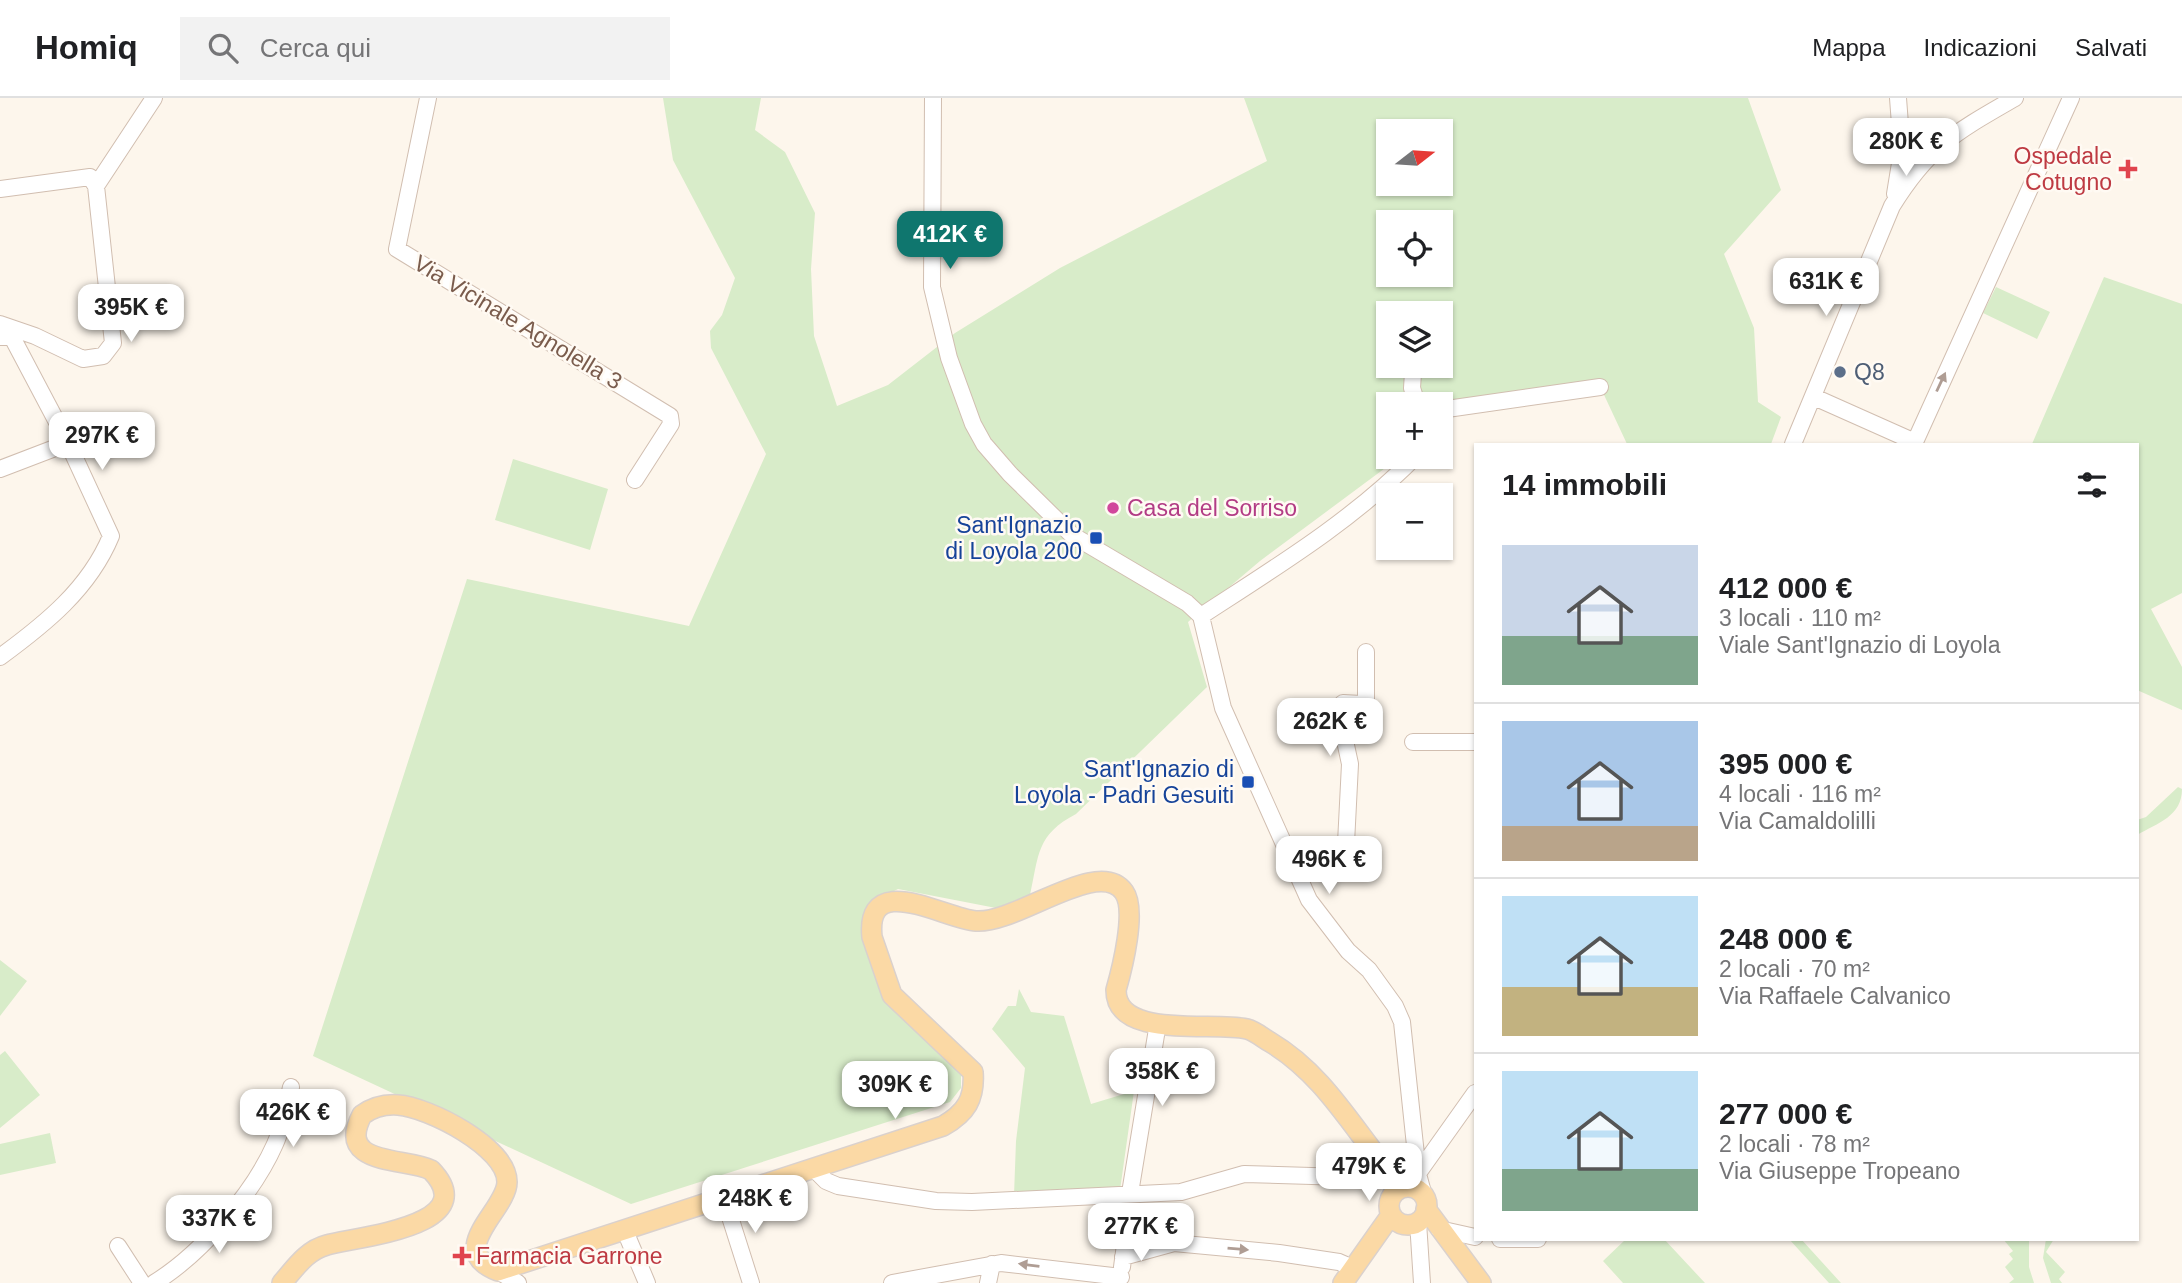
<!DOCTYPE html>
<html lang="it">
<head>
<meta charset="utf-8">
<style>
  :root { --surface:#fff; --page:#f2f2f2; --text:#202124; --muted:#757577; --line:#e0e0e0; --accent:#0f766e }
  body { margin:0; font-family:Arial,sans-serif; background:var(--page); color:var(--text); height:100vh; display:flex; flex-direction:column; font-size:26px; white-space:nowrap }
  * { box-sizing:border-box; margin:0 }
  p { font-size:23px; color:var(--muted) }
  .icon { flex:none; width:38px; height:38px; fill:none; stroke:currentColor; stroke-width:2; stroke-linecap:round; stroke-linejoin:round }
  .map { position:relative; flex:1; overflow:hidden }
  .details { position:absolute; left:1474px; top:345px; width:665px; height:798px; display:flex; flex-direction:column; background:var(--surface); border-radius:0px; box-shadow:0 2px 5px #0004 }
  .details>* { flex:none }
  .needle { width:46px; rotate:73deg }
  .buttons { position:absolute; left:1376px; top:21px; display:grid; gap:14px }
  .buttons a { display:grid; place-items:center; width:77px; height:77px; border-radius:0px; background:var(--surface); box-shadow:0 2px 5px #0004; font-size:35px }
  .price { position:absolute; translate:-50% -60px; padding:0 16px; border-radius:14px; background:#fff; color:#222; font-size:23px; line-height:46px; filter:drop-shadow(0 2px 4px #0008) }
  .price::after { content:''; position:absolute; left:50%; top:42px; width:21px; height:16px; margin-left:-10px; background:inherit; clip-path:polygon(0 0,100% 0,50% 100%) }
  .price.selected { background:var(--accent); color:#fff }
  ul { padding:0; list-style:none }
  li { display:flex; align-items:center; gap:21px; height:175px; padding:0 28px }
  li+li { border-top:2px solid var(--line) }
  li span { display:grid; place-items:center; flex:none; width:196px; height:140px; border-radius:0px; color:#555 }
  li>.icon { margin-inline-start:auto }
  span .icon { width:84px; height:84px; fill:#fffc; stroke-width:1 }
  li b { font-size:30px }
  h2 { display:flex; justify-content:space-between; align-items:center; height:84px; padding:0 28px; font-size:30px }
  header { display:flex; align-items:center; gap:42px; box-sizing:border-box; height:98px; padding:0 35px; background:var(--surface); border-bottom:2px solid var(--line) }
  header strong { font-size:33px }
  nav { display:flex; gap:38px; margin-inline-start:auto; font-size:24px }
  .search { width:490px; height:63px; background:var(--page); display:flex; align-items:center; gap:18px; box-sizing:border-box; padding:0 24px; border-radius:0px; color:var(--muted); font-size:26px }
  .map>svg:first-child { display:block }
</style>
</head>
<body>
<header>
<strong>Homiq</strong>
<div class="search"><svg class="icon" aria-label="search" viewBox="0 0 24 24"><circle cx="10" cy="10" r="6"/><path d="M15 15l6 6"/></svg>Cerca qui</div>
<nav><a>Mappa</a><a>Indicazioni</a><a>Salvati</a></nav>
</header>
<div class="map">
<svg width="2182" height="1185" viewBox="0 0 2182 1185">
  <rect width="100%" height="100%" fill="#fdf6ec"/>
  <path fill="#d8ecc9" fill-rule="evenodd" d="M663 0H761L755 32 785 54 815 115 811 171 814 238 837 308 888 287 955 235 1060 170 1267 63 1244 0H1748L1781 92 1724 156 1754 230 1758 304 1781 319 1771 346H1627L1598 284 1427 306H1388V359H1400L1260 463 1188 524 1207 589 1076 716C1036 737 1039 757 1030 797L996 810 898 791 870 805 864 829 886 900 961 972V990L950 1004 631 1106 313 958 467 481 689 528 766 356 711 250 710 233 722 217 735 180 673 62ZM1388 33H1440V86H1388ZM1388 124H1440V177H1388ZM1388 215H1440V268H1388Z
    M2104 179 2182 206V495L2151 511 2182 569V612L2137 592V346H2032Z
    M1996 189 2050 214 2037 241 1983 215Z
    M513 361 608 391 590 452 495 422Z
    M2178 689 2182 691C2182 718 2158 725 2137 737V722L2146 719Z
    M0 862 27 883 0 918Z
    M1019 891 1031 914 1064 918 1091 1006 1134 993 1120 1092 1014 1097 1016 1043 1025 970 992 931 1008 908H1016Z
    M5 953 40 997 0 1030V957Z
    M50 1035 56 1065 0 1077V1046Z
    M1626 1141H1664L1705 1185H1623L1603 1163Z
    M1789 1141H1801L1841 1185H1829Z
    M2003 1141H2029V1169L2034 1185H2009L2014 1181 2005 1169 2013 1161 2009 1156 2013 1153Z
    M2046 1141H2054L2046 1154 2065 1174 2059 1181 2062 1185H2051L2043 1160Z"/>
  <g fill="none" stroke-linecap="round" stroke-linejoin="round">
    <g stroke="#d1beb0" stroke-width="18">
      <path id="minor" d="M428 0 397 151 670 318 671 326 635 382
        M933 0 932 189 949 260 973 326 984 346 1010 376 1072 437 1187 505 1201 518 1223 610 1309 802 1348 853 1369 872 1395 908 1402 924 1418 1076 1424 1098
        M1902 46 1908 36 1922 35 1930 43 1928 56
        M96 88 154 0
        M0 91 90 79 96 88 113 245 103 258 83 261 35 238 0 226
        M1895 96 1902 53 1898 0
        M0 239H12L68 345 111 438C89 491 45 526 0 559
        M1413 275 1412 290 1417 306
        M1814 299 1915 344
        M1440 312 1600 289
        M1793 346 1892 108C1929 48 1956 34 2015 0
        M1914 346 2071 0
        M0 371 68 345
        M1201 518C1276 469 1352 423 1415 359
        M1413 644H1475
        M1295 770 1338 771 1345 765 1350 666 1338 610 1343 605 1361 606 1366 602V554
        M814 1071 826 1083 838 1088 936 1103 972 1104 1181 1094 1244 1076 1379 1080
        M1416 1078 1475 995
        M1131 1089 1158 925
        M724 1100 751 1185
        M1418 1124 1422 1185
        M1439 1131 1475 1139
        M625 1133 647 1185
        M1500 1141H1538
        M118 1148 142 1185
        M1123 1159 1174 1145 1279 1155 1339 1164 1353 1170
        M1122 1169 1126 1139
        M498 1173 518 1185
        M154 1185C200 1157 253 1096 275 1046 283 1028 287 1008 291 989
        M892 1185 1001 1165 1121 1179
        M988 1185 992 1166"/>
    </g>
    <g stroke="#dad1cd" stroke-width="22">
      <path id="major" d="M1389 1108a19 19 0 1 1 38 0a19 19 0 1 1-38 0Z
        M1426 1111 1481 1185
        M282 1185C295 1170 307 1152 327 1147 353 1139 486 1129 431 1072 406 1059 335 1069 362 1017 373 1009 384 1006 398 1007 428 1009 507 1049 507 1084 507 1112 444 1152 498 1173L943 1028C966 1015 975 1001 973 974L892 897 872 839C865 771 945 821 976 823 1017 826 1099 758 1124 794 1137 812 1122 871 1116 892 1116 942 1213 923 1247 931 1255 933 1263 940 1270 944 1329 979 1358 1041 1403 1090
        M1343 1185 1391 1117"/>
    </g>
    <use href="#minor" stroke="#fff" stroke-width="16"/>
    <use href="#major" stroke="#fbd9a5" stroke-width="19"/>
  </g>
  <defs><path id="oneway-solid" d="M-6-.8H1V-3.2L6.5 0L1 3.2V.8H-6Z" transform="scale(1.75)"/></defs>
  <g fill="#af9d94">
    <use href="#oneway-solid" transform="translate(1941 284) rotate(-65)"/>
    <use href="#oneway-solid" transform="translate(1238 1151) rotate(5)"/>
    <use href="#oneway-solid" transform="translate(1029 1167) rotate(-173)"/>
  </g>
  <g fill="#e0444e" stroke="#fffaf3" stroke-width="2.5">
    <path d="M2124.5 60.5h7v7h7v7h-7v7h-7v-7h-7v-7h7z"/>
    <path d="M458.5 1147.5h7v7h7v7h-7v7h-7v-7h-7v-7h7z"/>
  </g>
  <circle fill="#5c6f8a" stroke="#fffaf3" stroke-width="2.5" cx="1840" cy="274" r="7"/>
  <circle fill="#d1479c" stroke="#fffaf3" stroke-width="2.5" cx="1113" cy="410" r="7"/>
  <g fill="#1a4fb4" stroke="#fffaf3" stroke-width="2.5">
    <rect x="1089" y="433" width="14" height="14" rx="3.5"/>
    <rect x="1241" y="677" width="14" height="14" rx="3.5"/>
  </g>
  <g text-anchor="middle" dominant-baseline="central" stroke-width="5" stroke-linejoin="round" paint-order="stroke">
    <g font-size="23" fill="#be3a42" stroke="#fffaf3" text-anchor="end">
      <text x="2112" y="58">Ospedale<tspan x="2112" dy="26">Cotugno</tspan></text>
      <text x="476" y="1158" text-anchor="start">Farmacia Garrone</text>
    </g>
    <g font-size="23" fill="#7a5c4d" stroke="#fffaf3">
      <text transform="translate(518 224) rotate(31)">Via Vicinale Agnolella 3</text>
    </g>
    <g font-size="23" fill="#4e5e75" stroke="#fffaf3" text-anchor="start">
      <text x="1854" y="274">Q8</text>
    </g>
    <g font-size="23" fill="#b23c85" stroke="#fffaf3" text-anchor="start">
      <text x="1127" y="410">Casa del Sorriso</text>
    </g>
    <g font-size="23" fill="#164399" stroke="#fffaf3" text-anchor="end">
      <text x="1082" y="427">Sant'Ignazio<tspan x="1082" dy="26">di Loyola 200</tspan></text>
      <text x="1234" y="671">Sant'Ignazio di<tspan x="1234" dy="26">Loyola - Padri Gesuiti</tspan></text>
    </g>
  </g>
</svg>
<div class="buttons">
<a><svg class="needle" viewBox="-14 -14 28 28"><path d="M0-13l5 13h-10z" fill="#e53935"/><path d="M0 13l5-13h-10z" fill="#757577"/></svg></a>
<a><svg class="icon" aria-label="locate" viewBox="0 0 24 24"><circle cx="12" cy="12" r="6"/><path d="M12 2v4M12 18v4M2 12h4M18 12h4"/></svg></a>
<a><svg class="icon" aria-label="layers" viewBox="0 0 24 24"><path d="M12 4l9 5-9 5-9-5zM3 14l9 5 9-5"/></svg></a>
<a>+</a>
<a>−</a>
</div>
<b class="price" style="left:1906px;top:80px">280K €</b>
<b class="price selected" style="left:950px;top:173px">412K €</b>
<b class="price" style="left:1826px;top:220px">631K €</b>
<b class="price" style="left:131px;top:246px">395K €</b>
<b class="price" style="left:102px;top:374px">297K €</b>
<b class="price" style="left:1330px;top:660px">262K €</b>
<b class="price" style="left:1329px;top:798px">496K €</b>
<b class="price" style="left:1162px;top:1010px">358K €</b>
<b class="price" style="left:895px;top:1023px">309K €</b>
<b class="price" style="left:293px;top:1051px">426K €</b>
<b class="price" style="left:1369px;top:1105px">479K €</b>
<b class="price" style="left:755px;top:1137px">248K €</b>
<b class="price" style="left:219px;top:1157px">337K €</b>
<b class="price" style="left:1141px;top:1165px">277K €</b>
<section class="details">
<h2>14 immobili<svg class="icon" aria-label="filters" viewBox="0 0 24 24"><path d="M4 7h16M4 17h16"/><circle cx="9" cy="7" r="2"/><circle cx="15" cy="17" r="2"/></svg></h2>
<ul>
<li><span style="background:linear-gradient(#c9d6e8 65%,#7fa58c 0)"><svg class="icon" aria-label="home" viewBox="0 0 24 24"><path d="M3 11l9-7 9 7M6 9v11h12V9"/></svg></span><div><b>412 000 €</b><p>3 locali · 110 m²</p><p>Viale Sant'Ignazio di Loyola</p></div></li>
<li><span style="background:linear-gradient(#a9c7e8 75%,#b9a48a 0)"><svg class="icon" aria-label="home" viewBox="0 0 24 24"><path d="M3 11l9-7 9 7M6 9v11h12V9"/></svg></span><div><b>395 000 €</b><p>4 locali · 116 m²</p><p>Via Camaldolilli</p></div></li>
<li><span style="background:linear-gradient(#bfe0f5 65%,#c2b280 0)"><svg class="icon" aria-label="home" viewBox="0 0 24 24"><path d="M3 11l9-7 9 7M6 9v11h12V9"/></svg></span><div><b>248 000 €</b><p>2 locali · 70 m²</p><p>Via Raffaele Calvanico</p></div></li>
<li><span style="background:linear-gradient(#bfe0f5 70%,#7fa58c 0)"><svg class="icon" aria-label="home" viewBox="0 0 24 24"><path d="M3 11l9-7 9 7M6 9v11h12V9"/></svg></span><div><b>277 000 €</b><p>2 locali · 78 m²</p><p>Via Giuseppe Tropeano</p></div></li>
</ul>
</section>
</div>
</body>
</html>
